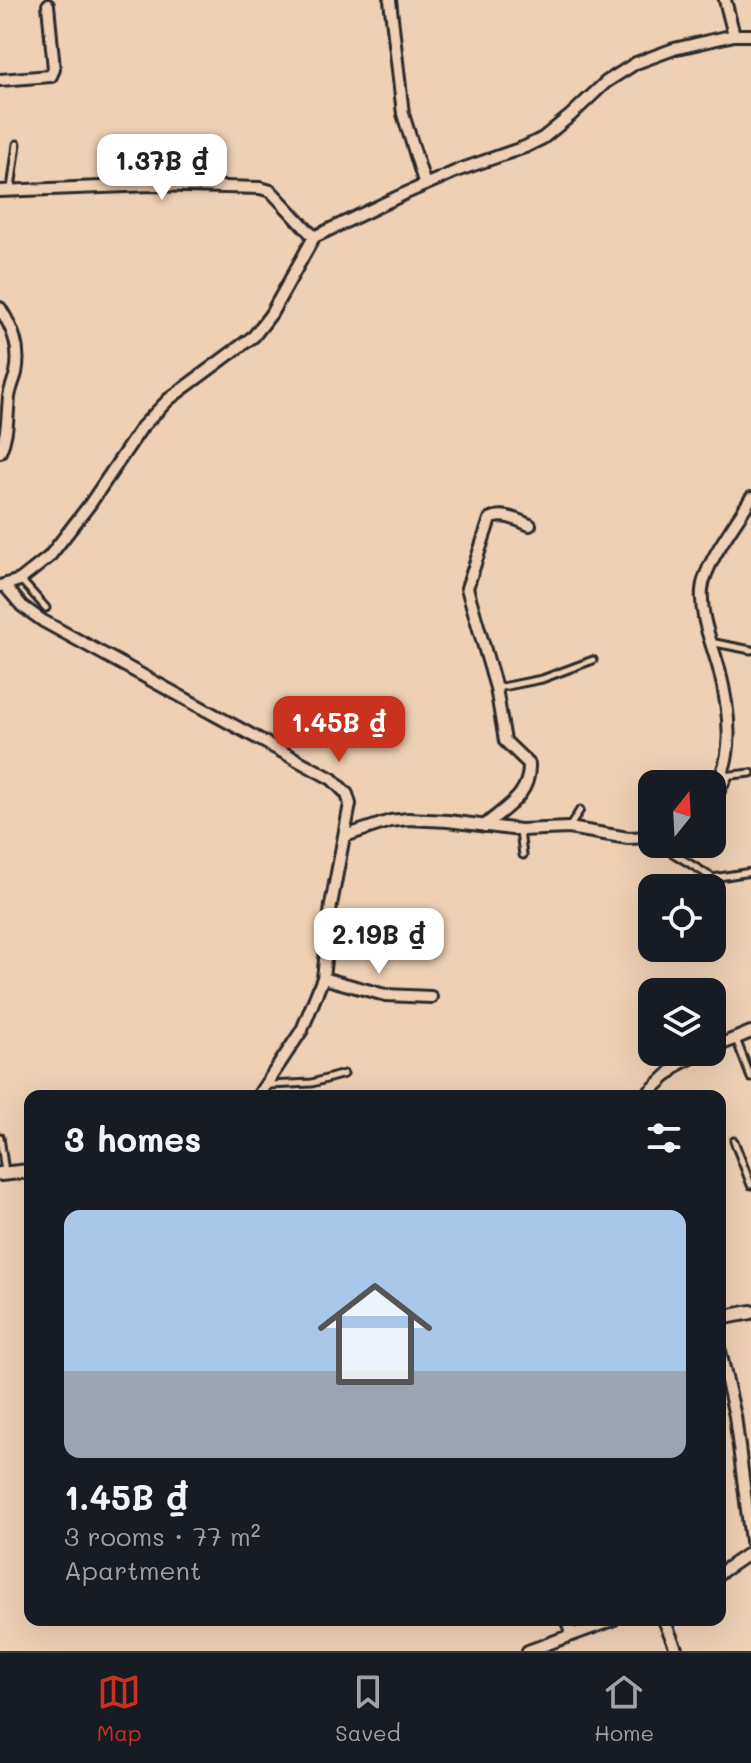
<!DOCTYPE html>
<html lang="en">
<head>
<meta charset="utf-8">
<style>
  :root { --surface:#171b24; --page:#242831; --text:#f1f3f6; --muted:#9ea1a6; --line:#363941; --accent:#c8321e }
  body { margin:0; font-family:Mali,sans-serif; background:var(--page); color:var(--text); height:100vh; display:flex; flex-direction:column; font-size:30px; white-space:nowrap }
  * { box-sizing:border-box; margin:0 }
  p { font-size:26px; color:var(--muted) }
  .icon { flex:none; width:44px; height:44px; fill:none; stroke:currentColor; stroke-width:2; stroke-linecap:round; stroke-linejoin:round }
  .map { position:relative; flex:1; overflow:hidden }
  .details { position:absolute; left:24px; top:1090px; width:702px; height:536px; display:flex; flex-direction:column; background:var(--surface); border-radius:16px; box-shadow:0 8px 32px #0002 }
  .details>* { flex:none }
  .needle { width:52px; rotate:18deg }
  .tools { position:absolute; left:638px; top:770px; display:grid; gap:16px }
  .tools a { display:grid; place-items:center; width:88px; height:88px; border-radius:16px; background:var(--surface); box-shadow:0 8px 32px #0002; font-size:40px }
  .price { position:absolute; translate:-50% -68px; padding:0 18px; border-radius:16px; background:#fff; color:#222; font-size:26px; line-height:52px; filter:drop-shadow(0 2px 4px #0008) }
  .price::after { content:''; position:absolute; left:50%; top:48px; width:24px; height:18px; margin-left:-12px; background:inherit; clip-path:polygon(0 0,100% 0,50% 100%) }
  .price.on { background:var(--accent); color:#fff }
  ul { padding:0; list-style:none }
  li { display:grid; align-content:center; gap:16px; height:424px; padding:0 40px }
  li span { display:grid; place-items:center; height:248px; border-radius:16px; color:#555 }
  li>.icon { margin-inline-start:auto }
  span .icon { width:144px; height:144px; fill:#fffc; stroke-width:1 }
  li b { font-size:34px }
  h2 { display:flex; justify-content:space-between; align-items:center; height:96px; padding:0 40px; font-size:34px }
  .dock { display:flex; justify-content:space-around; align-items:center; height:112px; border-top:2px solid var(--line); background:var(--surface); font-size:22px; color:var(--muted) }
  .dock a { display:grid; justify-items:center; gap:4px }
  .dock .on { color:var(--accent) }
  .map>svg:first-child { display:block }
</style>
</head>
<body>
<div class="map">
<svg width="751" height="1651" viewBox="0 0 751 1651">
  <rect width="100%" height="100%" fill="#eed0b4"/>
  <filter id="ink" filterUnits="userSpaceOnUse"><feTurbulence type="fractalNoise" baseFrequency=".0125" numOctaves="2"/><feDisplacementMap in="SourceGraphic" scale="16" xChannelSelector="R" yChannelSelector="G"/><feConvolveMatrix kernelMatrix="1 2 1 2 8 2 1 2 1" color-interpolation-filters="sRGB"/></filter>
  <g filter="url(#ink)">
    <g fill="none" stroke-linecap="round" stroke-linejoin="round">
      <g stroke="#2b2b2b" stroke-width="11">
        <path id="service" d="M11 189 17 144
          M21 580 46 608
          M710 642 751 650
          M497 688 542 679 593 660
          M722 776 751 773
          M719 796 729 776
          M569 828 580 810
          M520 831 523 855
          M658 844 713 878 751 872
          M736 1039 751 1078
          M269 1085 312 1083 344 1074
          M0 1137 5 1172
          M734 1141 751 1185"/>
      </g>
      <g stroke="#2b2b2b" stroke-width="16">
        <path id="minor" d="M390 0 403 114 425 185
          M725 0 734 35
          M0 80 51 76 54 69 48 5
          M0 191 152 185 260 188 271 191 314 237
          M0 308C13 329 21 348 16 373 14 381 10 389 9 397 7 417 8 434 0 452
          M0 586 20 580 49 557 90 504 142 427 169 399 254 336 271 314 314 237 404 194 459 170 525 147 543 138 570 116 606 82 636 63 674 49 734 35H751
          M5 586 22 606 43 621 332 779 347 794 350 804 331 905 323 978 302 1030 258 1096
          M712 789C738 759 728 704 719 669 712 643 700 618 702 590 704 564 737 522 751 498
          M484 826C507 806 530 796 529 764L505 741 496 688 467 588 490 519C503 512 517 520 530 525
          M345 836 390 821 408 819 448 821 520 830 569 828 628 838 652 837
          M323 978 385 995 431 997
          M712 1048 751 1032
          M645 1096 679 1064 703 1052
          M720 1351 735 1416 751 1541
          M720 1573 751 1552
          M567 1620 571 1634
          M664 1620 677 1651
          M528 1651 613 1620"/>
      </g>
      <g stroke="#2b2b2b" stroke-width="18">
        <path id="tertiary" d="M0 1174 30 1171
          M720 1318 751 1312"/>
      </g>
      <use href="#service" stroke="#eed0b4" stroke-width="5"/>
      <use href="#minor" stroke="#eed0b4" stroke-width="10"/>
      <use href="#tertiary" stroke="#eed0b4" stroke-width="12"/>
    </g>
  </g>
</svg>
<div class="tools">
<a><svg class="needle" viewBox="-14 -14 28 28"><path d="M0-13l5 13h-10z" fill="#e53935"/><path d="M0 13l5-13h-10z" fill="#9ea1a6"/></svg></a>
<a><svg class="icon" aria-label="locate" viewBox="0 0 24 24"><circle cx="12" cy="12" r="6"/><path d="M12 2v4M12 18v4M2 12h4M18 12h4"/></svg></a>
<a><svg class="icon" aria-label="layers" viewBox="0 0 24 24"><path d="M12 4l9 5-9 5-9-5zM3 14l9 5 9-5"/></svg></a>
</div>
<b class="price" style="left:162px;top:202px">1.37B ₫</b>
<b class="price on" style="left:339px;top:764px">1.45B ₫</b>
<b class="price" style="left:379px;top:976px">2.19B ₫</b>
<section class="details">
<h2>3 homes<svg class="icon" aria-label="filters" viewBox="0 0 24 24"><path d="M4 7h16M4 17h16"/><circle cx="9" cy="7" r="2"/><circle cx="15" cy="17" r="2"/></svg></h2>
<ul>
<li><span style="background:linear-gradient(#a9c7e8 65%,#9aa5b1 0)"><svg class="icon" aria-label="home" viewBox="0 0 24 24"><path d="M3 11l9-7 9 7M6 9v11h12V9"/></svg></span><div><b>1.45B ₫</b><p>3 rooms · 77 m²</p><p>Apartment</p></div></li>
</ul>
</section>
</div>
<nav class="dock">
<a class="on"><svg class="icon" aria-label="map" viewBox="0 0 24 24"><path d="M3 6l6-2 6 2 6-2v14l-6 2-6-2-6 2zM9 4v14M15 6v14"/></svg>Map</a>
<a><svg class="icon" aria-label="saved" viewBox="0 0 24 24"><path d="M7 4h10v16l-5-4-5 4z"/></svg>Saved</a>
<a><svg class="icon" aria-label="home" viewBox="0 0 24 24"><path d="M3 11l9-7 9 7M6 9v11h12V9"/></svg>Home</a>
</nav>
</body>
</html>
